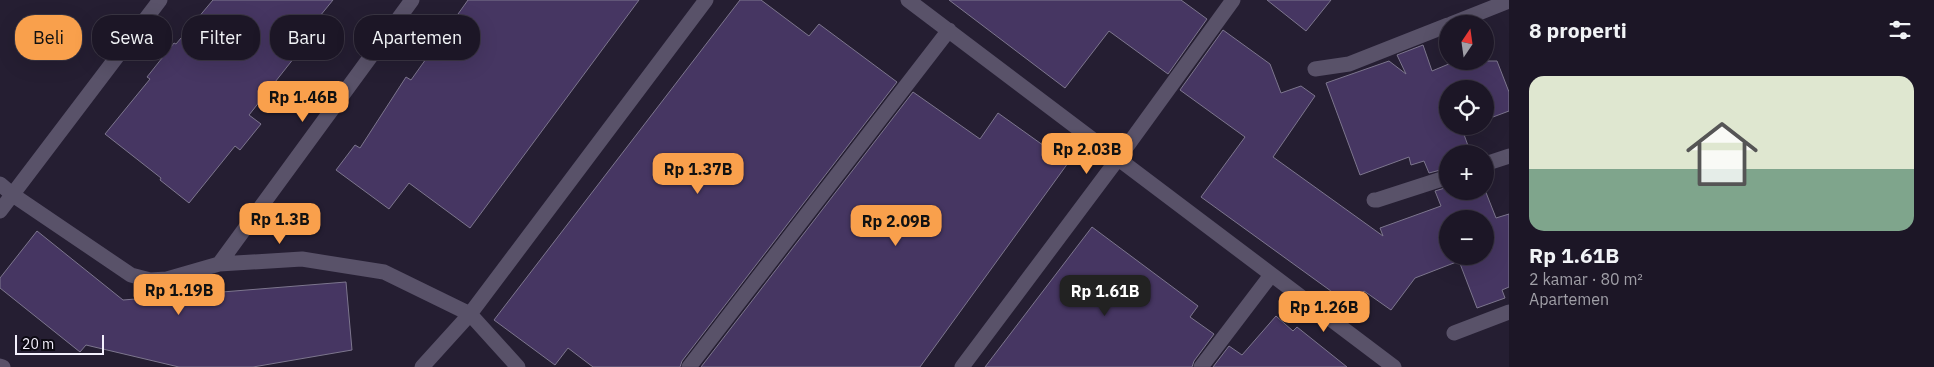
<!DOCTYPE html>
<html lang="id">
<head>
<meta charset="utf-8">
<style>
  :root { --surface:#1c1626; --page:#292332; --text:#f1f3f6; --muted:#a09fa7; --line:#3a3543; --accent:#f9a04c }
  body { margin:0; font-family:"IBM Plex Sans",sans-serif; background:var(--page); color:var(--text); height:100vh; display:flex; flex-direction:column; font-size:19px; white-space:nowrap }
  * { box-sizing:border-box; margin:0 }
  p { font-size:16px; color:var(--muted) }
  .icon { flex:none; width:28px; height:28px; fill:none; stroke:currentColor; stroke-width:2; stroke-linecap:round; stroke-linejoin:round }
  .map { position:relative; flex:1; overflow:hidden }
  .sheet { display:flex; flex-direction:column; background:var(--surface); width:425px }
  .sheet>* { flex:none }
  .banner { position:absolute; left:15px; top:15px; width:475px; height:45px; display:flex; gap:10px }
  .needle { width:32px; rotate:13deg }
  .buttons { position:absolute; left:1439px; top:15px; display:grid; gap:10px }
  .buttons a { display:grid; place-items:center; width:55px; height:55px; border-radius:50%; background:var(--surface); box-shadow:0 5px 20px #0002,0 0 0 1px var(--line); font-size:25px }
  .scale { position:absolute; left:15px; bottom:12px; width:89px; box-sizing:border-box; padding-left:5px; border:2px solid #f4f0fd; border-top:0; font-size:14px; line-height:18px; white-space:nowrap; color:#f4f0fd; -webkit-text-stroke:4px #0d0a13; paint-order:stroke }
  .price { position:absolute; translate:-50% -42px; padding:0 11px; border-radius:10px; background:var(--accent); color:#111; font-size:16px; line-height:32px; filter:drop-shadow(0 1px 2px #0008) }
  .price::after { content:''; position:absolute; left:50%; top:30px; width:15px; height:11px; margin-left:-8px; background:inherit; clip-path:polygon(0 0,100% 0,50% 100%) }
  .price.selected { background:#222; color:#fff }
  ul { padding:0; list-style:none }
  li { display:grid; align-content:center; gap:10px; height:265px; padding:0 20px }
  li span { display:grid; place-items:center; height:155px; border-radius:15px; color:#555 }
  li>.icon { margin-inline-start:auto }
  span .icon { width:90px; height:90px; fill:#fffc; stroke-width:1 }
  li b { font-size:21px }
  h2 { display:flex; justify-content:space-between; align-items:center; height:60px; padding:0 20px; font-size:21px }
  .pill { padding:0 18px; border-radius:20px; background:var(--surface); box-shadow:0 5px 20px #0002,0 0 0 1px var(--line); font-size:18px; line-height:45px }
  .pill.selected { background:var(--accent); color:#111 }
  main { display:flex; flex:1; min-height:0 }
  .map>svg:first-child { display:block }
</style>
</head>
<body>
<main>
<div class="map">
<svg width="1509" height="367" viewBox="0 0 1509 367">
  <rect width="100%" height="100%" fill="#251e32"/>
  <path fill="#463662" stroke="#7d768e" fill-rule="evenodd" d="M213 0H333L289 54 294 58 249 115 261 124 240 150 235 146 189 203 160 180 161 178 105 134 150 79 147 77 174 43 176 44Z
    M468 0H639L470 228 409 183 389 209 336 170 355 145 360 148 406 77 411 80Z
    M740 0H761L809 36 819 24 897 82 682 361 680 367H593L568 348 555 365 494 320Z
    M949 0H1181L1207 19 1168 74 1109 31 1065 88Z
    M1267 0H1331L1306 31Z
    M1223 30 1270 64 1281 93 1301 86 1315 96 1273 157 1383 236 1380 228 1441 206 1435 191 1448 187V191H1485V190L1496 218 1509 214V287L1502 290 1505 298 1477 308 1459 261 1415 278 1391 310 1364 291 1353 307 1201 197 1245 137 1180 90ZM1448 219H1485V256H1448Z
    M1423 45 1432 71 1456 61H1497L1509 92V111L1485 120V89H1448V126H1470L1462 129 1471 154H1448V168L1429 173 1424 161 1411 165 1409 157 1360 175 1326 83 1389 61 1406 74 1397 55Z
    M913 92 980 139 998 113 1068 163 920 367H701Z
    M1092 227 1198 306 1190 317 1214 334 1194 361 1192 367H985Z
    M37 231 123 300 346 282 352 350 253 367H179L86 345 80 352 0 288V278Z
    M1276 316 1293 331 1297 327 1347 367H1213L1229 346 1242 355Z"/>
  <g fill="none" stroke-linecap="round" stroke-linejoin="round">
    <path stroke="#595269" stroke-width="15" d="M908 0 1394 367
      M1451 24 1509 1
      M1315 69 1349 64 1448 25
      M1485 164 1509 156
      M0 184 13 195 131 275 150 280 167 279 219 264 302 259 384 272 470 314 518 367
      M1374 200H1377L1448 177
      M0 211 160 0
      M219 264 412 0
      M1454 333 1509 312
      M0 366 3 367
      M422 367 470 314 706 0
      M689 367 949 30
      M962 367 1117 160 1233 0
      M1201 367 1271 275"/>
  </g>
</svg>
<div class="buttons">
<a><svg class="needle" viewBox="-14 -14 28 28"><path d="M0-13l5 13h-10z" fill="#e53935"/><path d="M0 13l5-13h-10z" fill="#a09fa7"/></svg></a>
<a><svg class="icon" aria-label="locate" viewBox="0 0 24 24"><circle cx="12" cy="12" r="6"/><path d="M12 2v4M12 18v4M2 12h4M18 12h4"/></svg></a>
<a>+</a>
<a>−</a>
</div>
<div class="scale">20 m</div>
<b class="price" style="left:303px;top:123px">Rp 1.46B</b>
<b class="price" style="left:1087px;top:175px">Rp 2.03B</b>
<b class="price" style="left:698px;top:195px">Rp 1.37B</b>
<b class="price" style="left:280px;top:245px">Rp 1.3B</b>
<b class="price" style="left:896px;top:247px">Rp 2.09B</b>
<b class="price" style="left:179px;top:316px">Rp 1.19B</b>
<b class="price selected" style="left:1105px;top:317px">Rp 1.61B</b>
<b class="price" style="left:1324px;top:333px">Rp 1.26B</b>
<div class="banner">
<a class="pill selected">Beli</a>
<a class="pill">Sewa</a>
<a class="pill">Filter</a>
<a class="pill">Baru</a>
<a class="pill">Apartemen</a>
</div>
</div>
<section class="sheet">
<h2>8 properti<svg class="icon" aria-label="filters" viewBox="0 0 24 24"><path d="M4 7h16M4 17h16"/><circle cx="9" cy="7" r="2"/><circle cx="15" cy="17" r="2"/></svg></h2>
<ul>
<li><span style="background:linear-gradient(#dfe7d0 60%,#7fa58c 0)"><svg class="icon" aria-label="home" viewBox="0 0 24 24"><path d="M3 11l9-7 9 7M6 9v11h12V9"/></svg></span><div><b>Rp 1.61B</b><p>2 kamar · 80 m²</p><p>Apartemen</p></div></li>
</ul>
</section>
</main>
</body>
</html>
